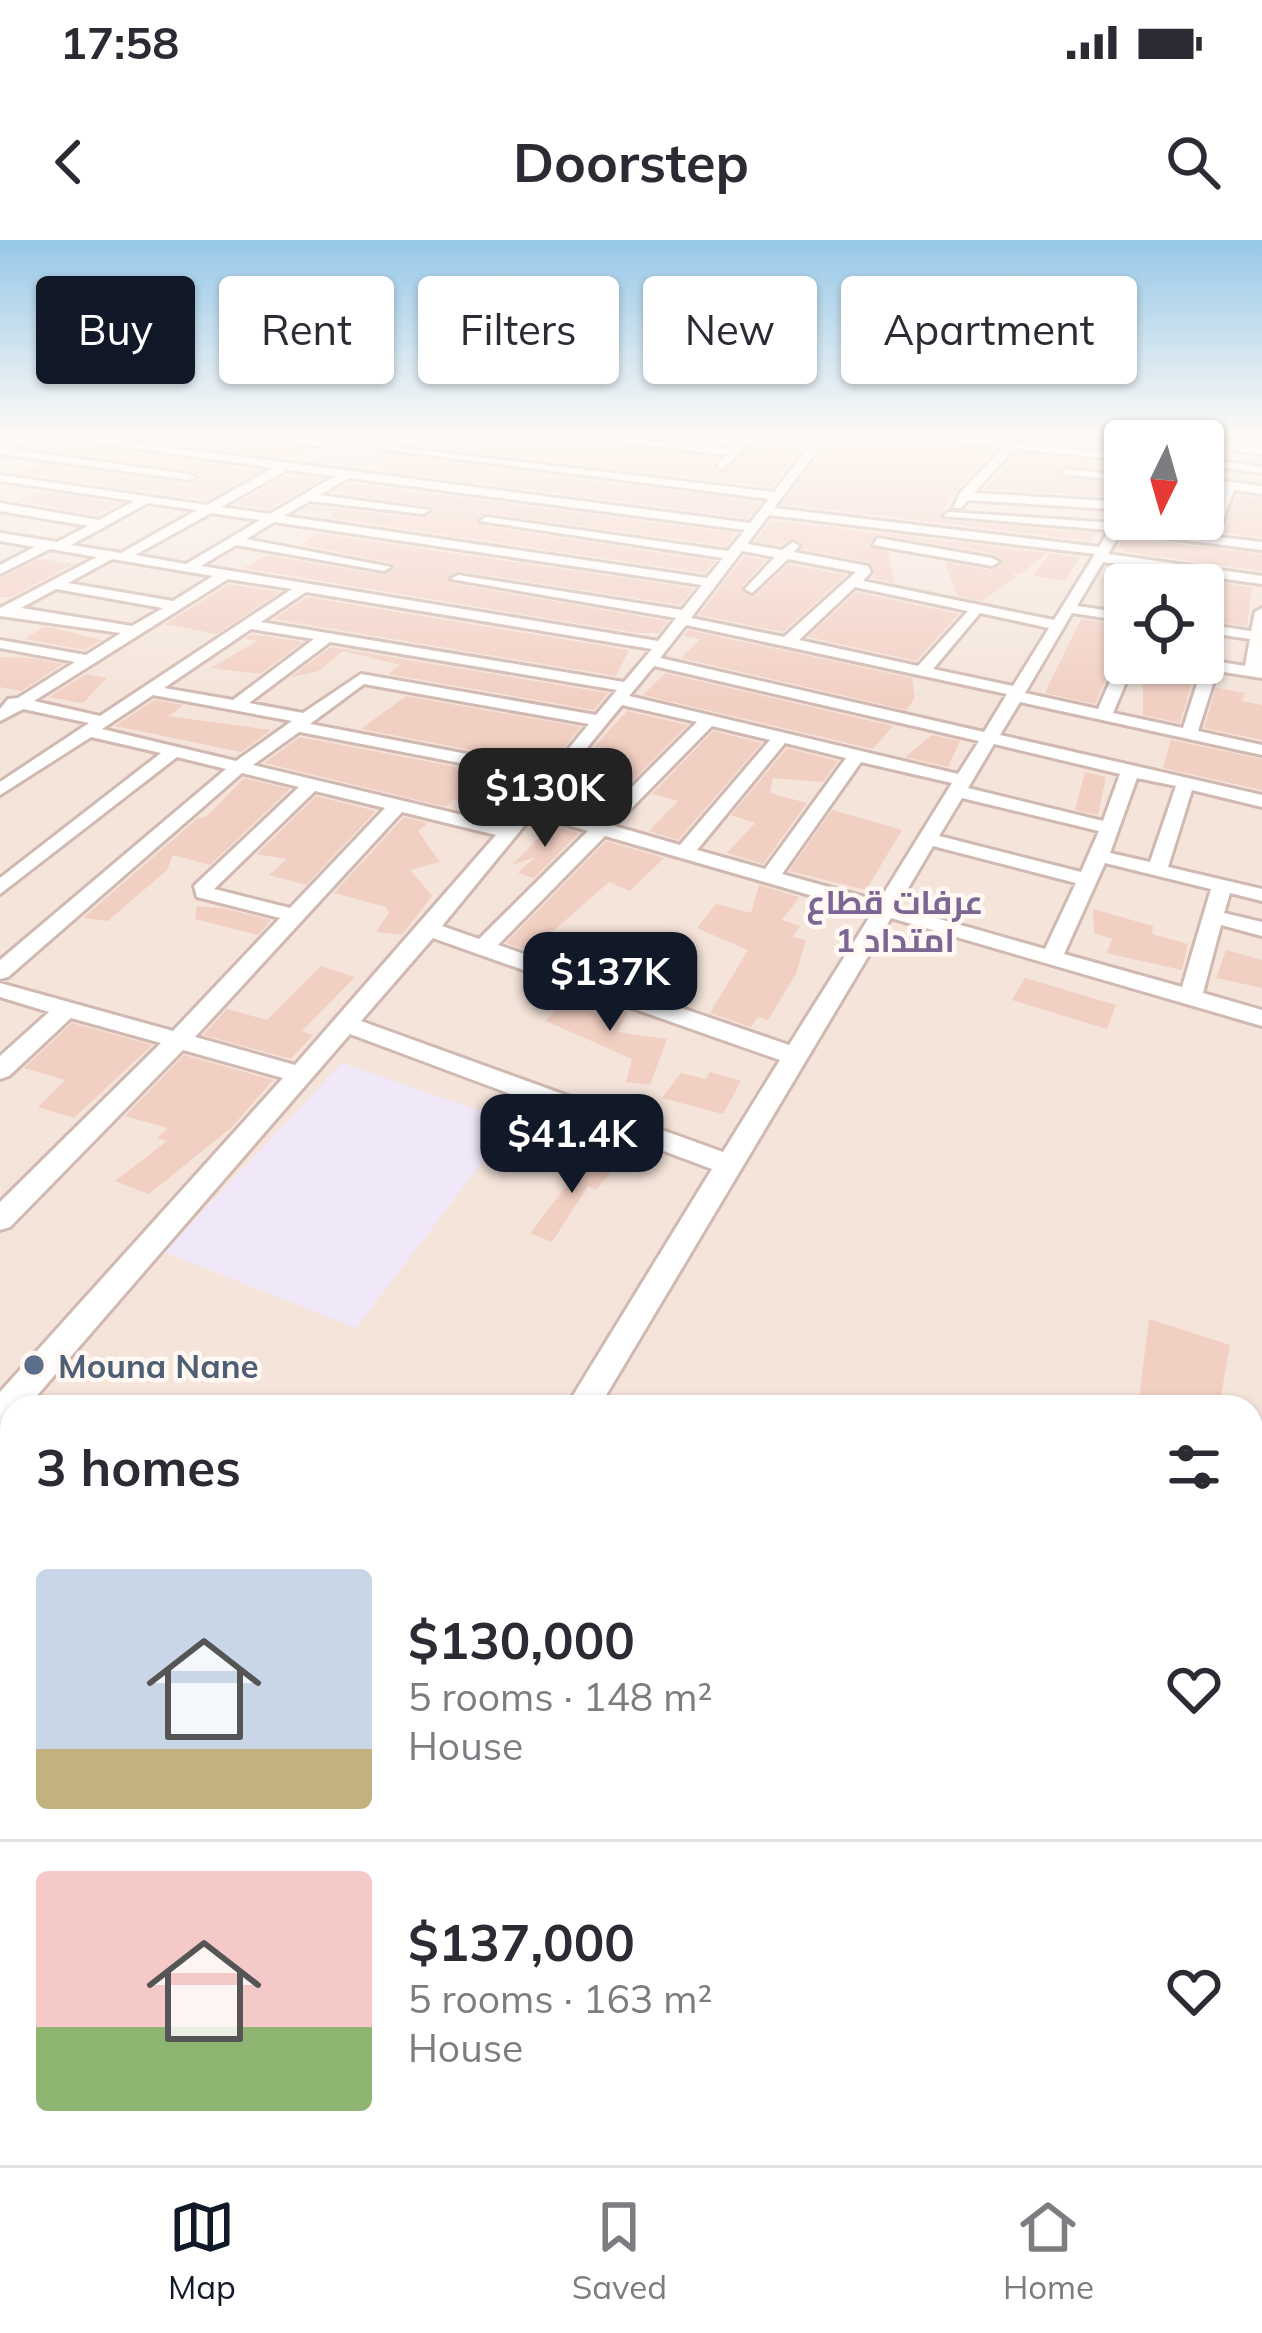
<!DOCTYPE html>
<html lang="en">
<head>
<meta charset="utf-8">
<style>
  :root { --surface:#fff; --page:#f2f2f3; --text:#2b2b33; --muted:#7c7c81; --line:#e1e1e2; --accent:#111827 }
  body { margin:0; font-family:Mulish,Cairo,sans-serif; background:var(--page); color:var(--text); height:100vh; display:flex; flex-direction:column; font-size:45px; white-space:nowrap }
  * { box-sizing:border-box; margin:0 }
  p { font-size:39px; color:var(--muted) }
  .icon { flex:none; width:66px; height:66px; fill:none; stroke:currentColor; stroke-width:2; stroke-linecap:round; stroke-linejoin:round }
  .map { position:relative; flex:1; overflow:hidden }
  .sheet { position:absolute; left:0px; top:1155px; width:1263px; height:771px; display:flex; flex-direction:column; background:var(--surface); border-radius:36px 36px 0 0; box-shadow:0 3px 9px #0004 }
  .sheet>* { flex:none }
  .top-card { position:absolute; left:36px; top:36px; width:1191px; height:108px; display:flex; gap:24px }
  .needle { width:78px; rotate:185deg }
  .fabs { position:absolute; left:1104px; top:180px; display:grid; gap:24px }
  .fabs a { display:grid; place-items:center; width:120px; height:120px; border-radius:12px; background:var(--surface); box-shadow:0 3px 9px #0004; font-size:60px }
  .price { position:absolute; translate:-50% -102px; padding:0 27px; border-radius:24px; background:var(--accent); color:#fff; font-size:39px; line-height:78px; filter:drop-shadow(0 3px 6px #0008) }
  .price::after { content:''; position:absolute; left:50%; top:72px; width:36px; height:27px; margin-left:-18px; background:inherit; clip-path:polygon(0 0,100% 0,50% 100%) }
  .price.current { background:#222; color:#fff }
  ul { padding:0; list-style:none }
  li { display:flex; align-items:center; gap:36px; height:300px; padding:0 36px }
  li+li { border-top:3px solid var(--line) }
  li span { display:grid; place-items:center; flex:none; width:336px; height:240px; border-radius:12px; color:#555 }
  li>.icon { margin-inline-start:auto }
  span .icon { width:144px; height:144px; fill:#fffc; stroke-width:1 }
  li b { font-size:51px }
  h2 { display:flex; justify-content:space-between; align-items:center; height:144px; padding:0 36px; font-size:51px }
  .chip { padding:0 42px; border-radius:12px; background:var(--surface); box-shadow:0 3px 9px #0004; font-size:42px; line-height:108px }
  .chip.current { background:var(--accent); color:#fff }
  .status { display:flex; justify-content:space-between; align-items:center; height:84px; padding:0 60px; background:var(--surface); direction:ltr }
  .status svg { height:33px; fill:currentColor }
  header { display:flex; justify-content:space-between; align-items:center; height:156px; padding:0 36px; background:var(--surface); font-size:54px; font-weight:700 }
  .tabs { display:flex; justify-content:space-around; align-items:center; height:168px; border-top:3px solid var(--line); background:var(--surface); font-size:33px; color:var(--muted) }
  .tabs a { display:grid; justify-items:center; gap:6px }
  .tabs .current { color:var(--accent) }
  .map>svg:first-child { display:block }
</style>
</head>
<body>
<div class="status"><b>17:58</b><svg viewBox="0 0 49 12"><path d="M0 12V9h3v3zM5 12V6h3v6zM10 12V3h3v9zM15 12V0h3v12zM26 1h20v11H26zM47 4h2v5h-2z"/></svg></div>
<header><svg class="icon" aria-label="back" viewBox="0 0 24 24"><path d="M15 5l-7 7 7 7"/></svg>Doorstep<svg class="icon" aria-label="search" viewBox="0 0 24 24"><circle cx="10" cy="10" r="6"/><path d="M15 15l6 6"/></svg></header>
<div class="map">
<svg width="1262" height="1925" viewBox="0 0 1262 1925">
  <rect width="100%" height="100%" fill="#fdf4ec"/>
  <path fill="#f4e4da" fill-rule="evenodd" d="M0 193H1262V1925H0ZM1125 201H1203V279H1125ZM1125 345H1203V423H1125ZM12 1167H1251V1914H12Z"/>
  <path fill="#f0e8f9" d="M342 823 513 882 356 1088 164 1012Z"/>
  <path fill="#f2cfc3" d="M91 193H175L210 200 219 194 306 208 292 219Z
    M433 193 519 197V193H541L718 218 713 227 724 233 763 193H811L772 247 411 204Z
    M600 193 653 194 741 193 730 204Z
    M960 193H1115L1125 197V209Z
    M875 197 994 211 957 250 939 275 943 280 1096 293 1090 301 782 264 823 210H874Z
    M44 200 259 231 206 260 20 233 40 224 188 244 199 239 190 230 28 207Z
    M1016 214 1125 224V230L1066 225 1058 234 1121 245 1118 250 1124 251 1119 257 984 249Z
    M396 216 761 262 748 278 378 230Z
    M288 235 321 239 269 269 235 264Z
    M350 243 736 293 726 306 487 273 476 280 479 285 715 321 705 333 329 278 336 271 304 270 311 266 422 278 433 271 430 266 333 252Z
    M6 247H8L120 263 98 275 16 261 37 252Z
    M1237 255 1262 258V297L1223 293Z
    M771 280 1049 313 1020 334 1013 333 1016 337 982 361 957 356 945 322 991 330 1003 324 994 314 879 294 868 305 888 312 894 343 872 338 875 333 869 322 802 309 796 298 781 305 755 301Z
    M315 293 694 348 680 365 459 331 447 338 450 343 668 381 659 393H637L244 328 266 315 383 335 395 328 392 323 302 305Z
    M1123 297 1262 314V331L1126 312 1119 305Z
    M1050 313 1080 317 1064 341 1033 336Z
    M744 316 766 320 742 346 753 357 789 324 846 335 783 392 699 375Z
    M40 319 73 324 11 357H0V338Z
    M1130 330 1252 347 1247 386 1203 380V345H1140L1128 337Z
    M229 344 280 352 217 394 165 384Z
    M856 352 959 374 916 421 808 397Z
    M307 357 629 410 616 436 273 379Z
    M1081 379 1109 383 1121 403 1095 464 1045 453Z
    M43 387 54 388 102 400 85 410 25 399Z
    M688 390 912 438 915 458 906 470 681 418 700 399 683 396Z
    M252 394 303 402 260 434 211 428 257 401 245 399Z
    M331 407 608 453 594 470 388 434 400 425 343 411 319 431 291 437Z
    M0 417 31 418 63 424 21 451 0 447Z
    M665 433 893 486 873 509 643 455Z
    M86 434 107 438 83 463 49 457Z
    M1143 434 1192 443 1180 483 1143 475Z
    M1216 448 1245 453 1242 461 1262 465V500L1204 488Z
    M406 456 581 487 549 525 361 489Z
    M154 460 184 465 168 476 271 490 241 512 115 486Z
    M627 471 688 485 626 547 580 534 602 507H594Z
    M713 491 762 503 678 600 649 591 678 561 652 554Z
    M932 495 960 501 948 527 905 517Z
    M300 497 535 542 521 540 480 573 454 559 446 567 264 523Z
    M1171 500 1262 519V550L1163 528Z
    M787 508 838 521 823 542 773 538 770 553 807 563 763 624 727 613 755 583 731 575Z
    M1085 532 1106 537 1098 575 1075 570Z
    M244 538 290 549 210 625 173 615 167 630 108 681 83 678 198 578 206 577Z
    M316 556 376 571 306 645 269 635 287 619 257 614Z
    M832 570 902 590 866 650 789 631Z
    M404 577 428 583 418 591 440 622 410 630 432 656 402 695 376 692 389 673 386 667 334 653Z
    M551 585 579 593 534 638 518 633 535 617 512 625Z
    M606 601 664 618 630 651 609 642 551 693 594 696 576 727 506 703Z
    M759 645 799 657 782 680 800 686 793 697 806 700 796 734 768 780 758 777 751 787 710 773 748 710 697 688 716 664 751 673Z
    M197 666 226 669 271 680 258 695 195 679Z
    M1093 669 1153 686 1152 694 1188 704 1182 730 1106 713 1113 699 1094 693Z
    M1226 710 1262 720V748L1216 738Z
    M321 726 355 737 302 791 313 795 291 819 203 795 227 769 267 780Z
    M1025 738 1116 765 1107 789 1012 760Z
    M572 752 628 772 617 792 667 799 650 845 626 842 632 819 546 781Z
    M72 783 152 805 74 878 38 867 65 840 24 828Z
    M184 815 273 840 232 887 149 954 115 941 167 901 157 898 168 888 125 876Z
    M710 832 741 841 723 874 662 858 681 833 706 839Z
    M596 908 607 917 602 925 613 929 596 950 588 946 552 1002 530 993Z
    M1149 1079 1230 1105 1219 1167H1166L1139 1159Z"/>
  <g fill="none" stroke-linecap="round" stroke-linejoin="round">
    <g stroke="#d0b9b0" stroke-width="6">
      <path id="street" d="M52 192 750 283 769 259 381 209 386 206 774 252 820 192H831L774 268 1099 307 1109 290 943 276 949 272 1114 283 1125 271 1129 279 1125 285 1205 295 1223 248 1203 245V239L1262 246V254L1234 250 1217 297 1262 302V310L1121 292 1108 314 1262 336V344L1103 322 1077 366 1125 373V381L1072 373 1025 453 1098 469 1118 423 1125 419V423H1134L1113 473 1183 488 1202 428 1190 423H1203V419L1245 426 1250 399 1203 392V384L1251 391 1255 372 1262 368V438L1217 431 1198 491 1262 505V515L1020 462 1000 495 1262 555V567L1192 550 1168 627 1262 649V661L1230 653 1224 673 1262 682V696L1221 685 1203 753 1262 770V786L891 678 599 1167H566L712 929 350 794 27 1167H12V1184L0 1190V1152L283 838 183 810 10 987 0 990V962L161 803 71 778 9 836 0 839V816L49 772 0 757V743L173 791 280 678 197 657 194 646 299 547 242 533 8 737 0 739V720L226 529 177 517 0 654V638L161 513 91 497 0 555V542L89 483 23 469 0 481V469L8 459 18 458 75 422 0 408V400L86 415 121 393 0 376V368L97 317 50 309 0 334V325L35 307 0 301V293L57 302 88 286 0 271V263L99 280 134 261 0 241V235L207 265 273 228 34 194ZM287 230 335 236 270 274 221 267ZM349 238 745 290 728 311 486 277 480 281 723 318 707 338 284 276 310 261 423 274 429 270 320 255ZM148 263 197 270 121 313 71 305ZM211 273 260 280 186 324 135 315ZM769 275 1095 314 1054 380 863 341 871 332 868 326 794 312 799 306 793 302 782 310 747 304ZM274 282 702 345 682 370 458 335 451 339 676 378 658 401 201 326 236 305 384 331 391 327 246 299ZM742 311 775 317 745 349 752 353 788 319 856 332 784 397 691 378ZM112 319 213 336 173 361 68 343ZM228 339 292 349 100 476 34 461ZM855 347 968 371 918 426 799 400ZM56 349 163 368 132 386 21 368ZM306 352 652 409 624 442 261 382ZM980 373 1049 388 1013 446 933 429ZM686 385 1007 454 984 492 660 418ZM251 389 314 399 233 460 164 448ZM330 402 617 450 596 475 361 434 303 473 249 463ZM654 426 979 501 958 534 629 456ZM364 444 589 484 551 530 310 484ZM153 455 292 481 236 521 102 489ZM622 465 697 482 597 582 540 565ZM712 486 770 500 680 605 614 586ZM299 492H300L543 539 504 585 253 525ZM785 503 846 518 765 629 697 610ZM994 504 1120 534 1103 581 968 548ZM861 522 952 543 879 661 782 634ZM1137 538 1176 546 1150 622 1110 613ZM315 551 385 568 290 668 214 649ZM962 558 1099 591 1081 632 939 596ZM402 572 496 595 295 825 195 797ZM533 575 588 591 479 699 442 686ZM605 596 872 673 789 805 498 705ZM933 606 1076 643 1045 709 897 667ZM1105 623 1211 649 1182 747 1064 714ZM433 698 475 713 780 820 723 912 361 781Z
        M227 192H261L324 203 319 206Z
        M545 192 732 209 748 192H759L723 229 717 226 727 215Z
        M869 192H911L1125 214V220L1014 209 974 253 1125 262V270L968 260 961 268H953L960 253 1003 208Z
        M1253 192H1262V196L1254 194Z
        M1170 195 1174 201H1164L1166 196Z
        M0 208 189 234 195 237 189 240 0 214Z
        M1203 219 1262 227V233L1203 225Z
        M1066 229 1125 235V241L1062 234Z
        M878 298 992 318 999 322 992 326 873 305Z
        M0 1292 12 1297V1333L0 1328Z
        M12 1565V1617L0 1622V1570Z
        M102 1914H152L147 1925H97Z"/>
    </g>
    <g stroke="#d5bbb0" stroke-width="6">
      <path id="secondary" d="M31 192H51L0 215V206Z
        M1120 192 1262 206V214L1203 206V201Z"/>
    </g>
    <use href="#street" fill="#fff" fill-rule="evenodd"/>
    <use href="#secondary" fill="#fff" fill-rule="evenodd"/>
  </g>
  <linearGradient id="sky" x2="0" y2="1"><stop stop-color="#97c8e8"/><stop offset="0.42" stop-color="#fefaf6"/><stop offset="1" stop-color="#fefaf6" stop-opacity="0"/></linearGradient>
  <rect width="1262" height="462" fill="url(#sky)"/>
  <circle fill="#5c6f8a" stroke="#fff8f3" stroke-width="4.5" cx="34" cy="1125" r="12"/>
  <g text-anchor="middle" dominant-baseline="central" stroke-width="9" stroke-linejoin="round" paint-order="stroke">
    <g font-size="33" font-weight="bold" fill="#7d6694" stroke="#fff8f3">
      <text x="895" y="661">عرفات قطاع<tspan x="895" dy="38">1 امتداد</tspan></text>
    </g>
    <g font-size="33" font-weight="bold" fill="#4e5e75" stroke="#fff8f3" text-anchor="start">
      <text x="58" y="1125">Mouna Nane</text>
    </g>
  </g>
</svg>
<div class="fabs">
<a><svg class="needle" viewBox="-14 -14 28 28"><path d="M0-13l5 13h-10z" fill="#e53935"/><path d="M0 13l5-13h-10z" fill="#7c7c81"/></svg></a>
<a><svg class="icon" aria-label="locate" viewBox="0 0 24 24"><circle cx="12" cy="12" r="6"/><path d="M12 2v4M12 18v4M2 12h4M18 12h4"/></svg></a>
</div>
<b class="price current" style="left:545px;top:610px">$130K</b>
<b class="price" style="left:610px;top:794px">$137K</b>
<b class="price" style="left:572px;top:956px">$41.4K</b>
<div class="top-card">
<a class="chip current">Buy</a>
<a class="chip">Rent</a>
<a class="chip">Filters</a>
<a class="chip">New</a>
<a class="chip">Apartment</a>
</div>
<section class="sheet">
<h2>3 homes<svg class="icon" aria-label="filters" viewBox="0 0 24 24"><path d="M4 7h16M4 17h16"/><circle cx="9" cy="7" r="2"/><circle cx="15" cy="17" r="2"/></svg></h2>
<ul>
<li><span style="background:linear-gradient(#c9d6e8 75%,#c2b280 0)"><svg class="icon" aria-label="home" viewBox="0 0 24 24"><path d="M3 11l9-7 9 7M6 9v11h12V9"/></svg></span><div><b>$130,000</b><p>5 rooms · 148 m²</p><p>House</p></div><svg class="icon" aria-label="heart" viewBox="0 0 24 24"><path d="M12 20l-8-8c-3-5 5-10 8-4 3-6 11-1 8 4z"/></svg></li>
<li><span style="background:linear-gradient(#f6c9c9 65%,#8fb573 0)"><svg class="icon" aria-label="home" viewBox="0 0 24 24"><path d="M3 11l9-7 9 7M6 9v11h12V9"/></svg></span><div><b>$137,000</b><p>5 rooms · 163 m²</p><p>House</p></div><svg class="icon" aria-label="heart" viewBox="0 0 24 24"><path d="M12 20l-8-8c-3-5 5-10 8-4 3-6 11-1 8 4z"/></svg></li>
</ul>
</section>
</div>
<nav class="tabs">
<a class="current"><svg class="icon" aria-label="map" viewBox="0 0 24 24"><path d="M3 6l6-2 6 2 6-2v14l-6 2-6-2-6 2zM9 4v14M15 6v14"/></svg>Map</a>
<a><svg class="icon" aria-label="saved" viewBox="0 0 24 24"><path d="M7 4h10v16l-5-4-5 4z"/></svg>Saved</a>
<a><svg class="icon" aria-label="home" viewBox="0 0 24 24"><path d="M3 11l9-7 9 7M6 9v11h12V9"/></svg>Home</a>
</nav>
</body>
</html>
